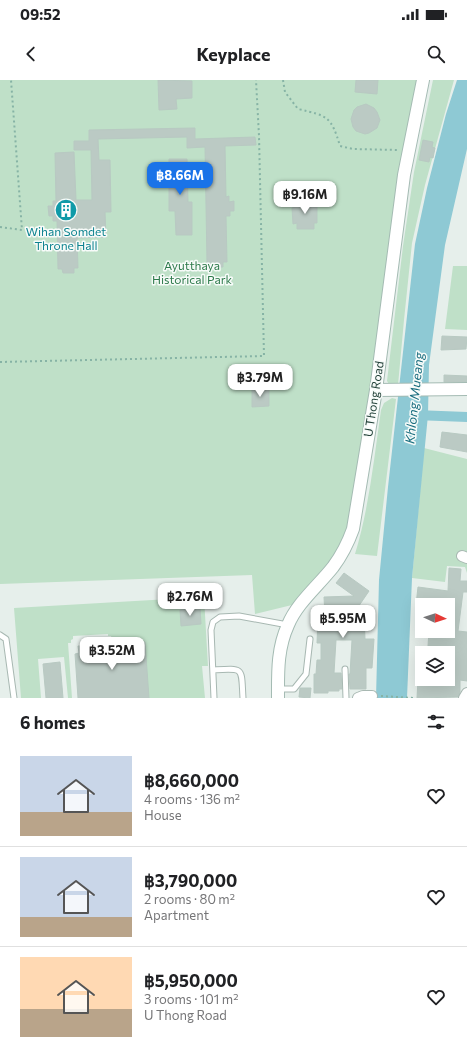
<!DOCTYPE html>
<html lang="en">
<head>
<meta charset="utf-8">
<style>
  :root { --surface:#fff; --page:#f2f2f2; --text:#202124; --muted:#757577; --line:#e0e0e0; --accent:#1a73e8 }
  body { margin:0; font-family:Commissioner,sans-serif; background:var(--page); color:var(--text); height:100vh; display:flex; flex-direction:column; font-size:15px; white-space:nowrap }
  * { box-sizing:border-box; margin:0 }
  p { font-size:13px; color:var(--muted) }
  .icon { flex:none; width:22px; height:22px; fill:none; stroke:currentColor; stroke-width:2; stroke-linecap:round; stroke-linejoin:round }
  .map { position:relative; height:618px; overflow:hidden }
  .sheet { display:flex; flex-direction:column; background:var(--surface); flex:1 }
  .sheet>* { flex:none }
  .needle { width:26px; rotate:94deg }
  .buttons { position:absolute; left:415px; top:518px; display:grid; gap:8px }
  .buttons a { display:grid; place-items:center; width:40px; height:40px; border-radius:0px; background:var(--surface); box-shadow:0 4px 16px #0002; font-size:20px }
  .price { position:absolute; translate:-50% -34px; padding:0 9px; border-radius:8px; background:#fff; color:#222; font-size:13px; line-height:26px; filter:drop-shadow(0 1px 2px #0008) }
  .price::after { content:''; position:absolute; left:50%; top:24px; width:12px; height:9px; margin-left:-6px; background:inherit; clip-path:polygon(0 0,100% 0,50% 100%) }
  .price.active { background:var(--accent); color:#fff }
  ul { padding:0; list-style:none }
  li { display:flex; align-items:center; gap:12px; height:100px; padding:0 20px }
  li+li { border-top:1px solid var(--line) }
  li span { display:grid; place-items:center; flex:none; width:112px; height:80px; border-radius:0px; color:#555 }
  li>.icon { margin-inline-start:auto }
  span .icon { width:48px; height:48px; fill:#fffc; stroke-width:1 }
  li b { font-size:17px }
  h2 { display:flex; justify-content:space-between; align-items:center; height:48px; padding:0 20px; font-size:17px }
  .status { display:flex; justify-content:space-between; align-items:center; height:28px; padding:0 20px; background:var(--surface); direction:ltr }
  .status svg { height:11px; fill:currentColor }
  header { display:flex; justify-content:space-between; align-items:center; height:52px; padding:0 20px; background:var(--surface); font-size:18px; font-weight:700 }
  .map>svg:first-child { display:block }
</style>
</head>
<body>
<div class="status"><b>09:52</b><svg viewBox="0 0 49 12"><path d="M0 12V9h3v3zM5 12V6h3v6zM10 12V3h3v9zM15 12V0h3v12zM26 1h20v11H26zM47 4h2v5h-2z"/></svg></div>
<header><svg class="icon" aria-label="back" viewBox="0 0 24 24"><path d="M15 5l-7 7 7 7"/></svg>Keyplace<svg class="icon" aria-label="search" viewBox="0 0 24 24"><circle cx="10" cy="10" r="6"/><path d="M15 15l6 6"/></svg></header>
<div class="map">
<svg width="467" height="618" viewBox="0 0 467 618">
  <rect width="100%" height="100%" fill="#e6efeb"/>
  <path fill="#bfe0c8" d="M0 0H418L350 442 337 472 318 498 292 525 255 534 252 495 0 504Z
    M433 0H454L425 105 412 163 404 240 398 305 389 304 387 301 403 166 414 92Z
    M453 186H467V250L445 249Z
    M392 318 396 319 377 476 355 474C369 428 374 379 381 330L384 323Z
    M424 368 467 379V493L465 487 447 486 445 502 412 498Z
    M204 517 208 586H202L205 618H119L115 559H112L111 556H108V554L73 556V559L71 560V563H68L72 618H68L64 577 38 579 41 618H21L14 528Z"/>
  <path fill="#8ec9d4" d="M457 0H467V69L445 165 429 285 428 335 412 498 407 618H376L379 500 388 407 415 164 427 108 446 34Z"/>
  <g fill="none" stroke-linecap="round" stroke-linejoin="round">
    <path stroke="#8ec9d4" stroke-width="10" d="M415 335 467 337"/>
  </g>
  <path fill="#bbcac4" stroke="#b8c9c2" d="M158 0 192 1V18L176 19 177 29 159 30Z
    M356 0H378L377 14 355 12Z
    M366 24 374 28 377 32 380 40 377 48 369 53 365 54 356 51 353 47 351 39 354 30 357 27Z
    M195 48V59L255 57 256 65 225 66 226 117 229 116V122L234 121V131H230V136H226L227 182H223V187H211V182L207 183 205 67 187 68V57L98 59 99 80H110L111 132H105L106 157 77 158 78 188H74V193H63L62 189H58L57 141H53V136H49L48 126H53V121H56L55 73 74 72 76 120H92L91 70H74V61H89V50Z
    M423 60 433 62 432 67 435 68 433 78 430 77 429 82 419 80Z
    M169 79H187L188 122H192V155H176L175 131H169Z
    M296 121H313V127H317V143H314V149H297V143L293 144 292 128 296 127Z
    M442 256 467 257 466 269 441 270Z
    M444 295 467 296V302H444Z
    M252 309H269V326L252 327Z
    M442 352 467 355V372L440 367Z
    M449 488 461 489 460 501H467V512H463L458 551 467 552V601L460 600V612L458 617 417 618 418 599H448V567L428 566 429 551H448V525H416L418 507 448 511Z
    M344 493 369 511 352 536 364 535 365 559H374L372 588H366V609H350L349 594H350L352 560H336L334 593H341L342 609H339V611H328V613H314V594H316L317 580H321V563H317L318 536H325L324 517 354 516 336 503Z
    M200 528 201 544 181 546 180 530Z
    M99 561 100 565 105 564V571L120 570V564L145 562 149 618H78L75 574 79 573 78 566H83V562Z
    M60 582 63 618H46L43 584Z
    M300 608H311L310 618 299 617Z"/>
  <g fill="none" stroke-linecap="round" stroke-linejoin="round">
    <g stroke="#a8b8b2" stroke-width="7">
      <path id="lane" d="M0 555 6 559 14 618
        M345 589 346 618
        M213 590C245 588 241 587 243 618
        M278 609H294L306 594 310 559
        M214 618 211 550 213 542 220 537 239 536 288 545"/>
    </g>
    <g stroke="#a8b8b2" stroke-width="12">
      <path id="street" d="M462 476 467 478
        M358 618 363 616H372
        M464 618 467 613"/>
    </g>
    <g stroke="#a4bbb3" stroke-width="14">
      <path id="secondary" d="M376 310 467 309
        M278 618C278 593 277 569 288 545 297 523 318 506 333 487 342 475 348 463 353 449L376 310 404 95 423 0"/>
    </g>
    <path stroke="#86b3a5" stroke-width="2" stroke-dasharray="2 3" stroke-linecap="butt" d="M283 0 285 12 298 29C328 36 331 36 340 66L353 69 399 70
      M0 147 22 150 11 0
      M0 282 264 276 259 56 256 0
      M381 616 414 618"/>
    <use href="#lane" stroke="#fff" stroke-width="5"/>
    <use href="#street" stroke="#fff" stroke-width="10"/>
    <use href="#secondary" stroke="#fff" stroke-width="12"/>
  </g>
  <defs>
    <g id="building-disc" transform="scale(1.15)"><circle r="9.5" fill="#0f9aa8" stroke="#f7fbf9"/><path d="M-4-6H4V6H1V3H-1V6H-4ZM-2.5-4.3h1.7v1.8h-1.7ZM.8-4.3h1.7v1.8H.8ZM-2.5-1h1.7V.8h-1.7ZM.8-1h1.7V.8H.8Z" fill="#fff"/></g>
  </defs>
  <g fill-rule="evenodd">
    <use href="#building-disc" x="66" y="130"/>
  </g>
  <g text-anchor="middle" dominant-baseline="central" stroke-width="3" stroke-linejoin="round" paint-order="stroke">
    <g font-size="12" fill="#0d838f" stroke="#f7fbf9">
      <text x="66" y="151">Wihan Somdet<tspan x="66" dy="14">Throne Hall</tspan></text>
    </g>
    <g font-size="12" fill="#2d7a4b" stroke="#f7fbf9">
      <text x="192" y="185">Ayutthaya<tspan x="192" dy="14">Historical Park</tspan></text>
    </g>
    <g font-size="12" fill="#24423a" stroke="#f7fbf9">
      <text transform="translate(373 319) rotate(-81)">U Thong Road</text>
    </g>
    <g font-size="13" font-style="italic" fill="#1c6f80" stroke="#f7fbf9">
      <text transform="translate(414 318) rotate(-84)">Khlong Mueang</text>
    </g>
  </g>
</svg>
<div class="buttons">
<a><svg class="needle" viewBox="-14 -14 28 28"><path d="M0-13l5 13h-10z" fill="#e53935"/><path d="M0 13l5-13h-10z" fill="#757577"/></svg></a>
<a><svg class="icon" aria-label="layers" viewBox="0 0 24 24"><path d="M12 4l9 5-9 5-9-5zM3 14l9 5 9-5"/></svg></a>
</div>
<b class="price active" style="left:180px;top:116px">฿8.66M</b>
<b class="price" style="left:305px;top:135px">฿9.16M</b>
<b class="price" style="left:260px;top:318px">฿3.79M</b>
<b class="price" style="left:190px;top:537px">฿2.76M</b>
<b class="price" style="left:343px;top:559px">฿5.95M</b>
<b class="price" style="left:112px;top:591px">฿3.52M</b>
</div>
<section class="sheet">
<h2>6 homes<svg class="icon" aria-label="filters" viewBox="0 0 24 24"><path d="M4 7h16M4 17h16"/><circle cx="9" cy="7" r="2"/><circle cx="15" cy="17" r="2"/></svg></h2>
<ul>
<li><span style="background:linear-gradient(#c9d6e8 70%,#b9a48a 0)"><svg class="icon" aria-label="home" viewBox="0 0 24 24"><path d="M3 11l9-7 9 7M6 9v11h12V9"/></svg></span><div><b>฿8,660,000</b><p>4 rooms · 136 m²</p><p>House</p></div><svg class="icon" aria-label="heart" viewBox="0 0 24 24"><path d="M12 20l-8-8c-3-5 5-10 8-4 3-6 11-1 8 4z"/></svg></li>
<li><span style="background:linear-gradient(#c9d6e8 75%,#b9a48a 0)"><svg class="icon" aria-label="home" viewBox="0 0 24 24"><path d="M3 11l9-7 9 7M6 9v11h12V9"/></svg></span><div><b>฿3,790,000</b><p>2 rooms · 80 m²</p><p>Apartment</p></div><svg class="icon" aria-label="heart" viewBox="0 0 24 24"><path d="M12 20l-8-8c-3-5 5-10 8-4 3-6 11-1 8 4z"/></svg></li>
<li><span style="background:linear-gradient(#ffd9b3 65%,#b9a48a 0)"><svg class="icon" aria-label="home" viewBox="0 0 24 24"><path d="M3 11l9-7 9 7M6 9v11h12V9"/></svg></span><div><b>฿5,950,000</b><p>3 rooms · 101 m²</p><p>U Thong Road</p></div><svg class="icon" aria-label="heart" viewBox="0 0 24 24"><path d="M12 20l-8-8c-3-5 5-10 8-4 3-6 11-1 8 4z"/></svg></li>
</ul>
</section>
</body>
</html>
